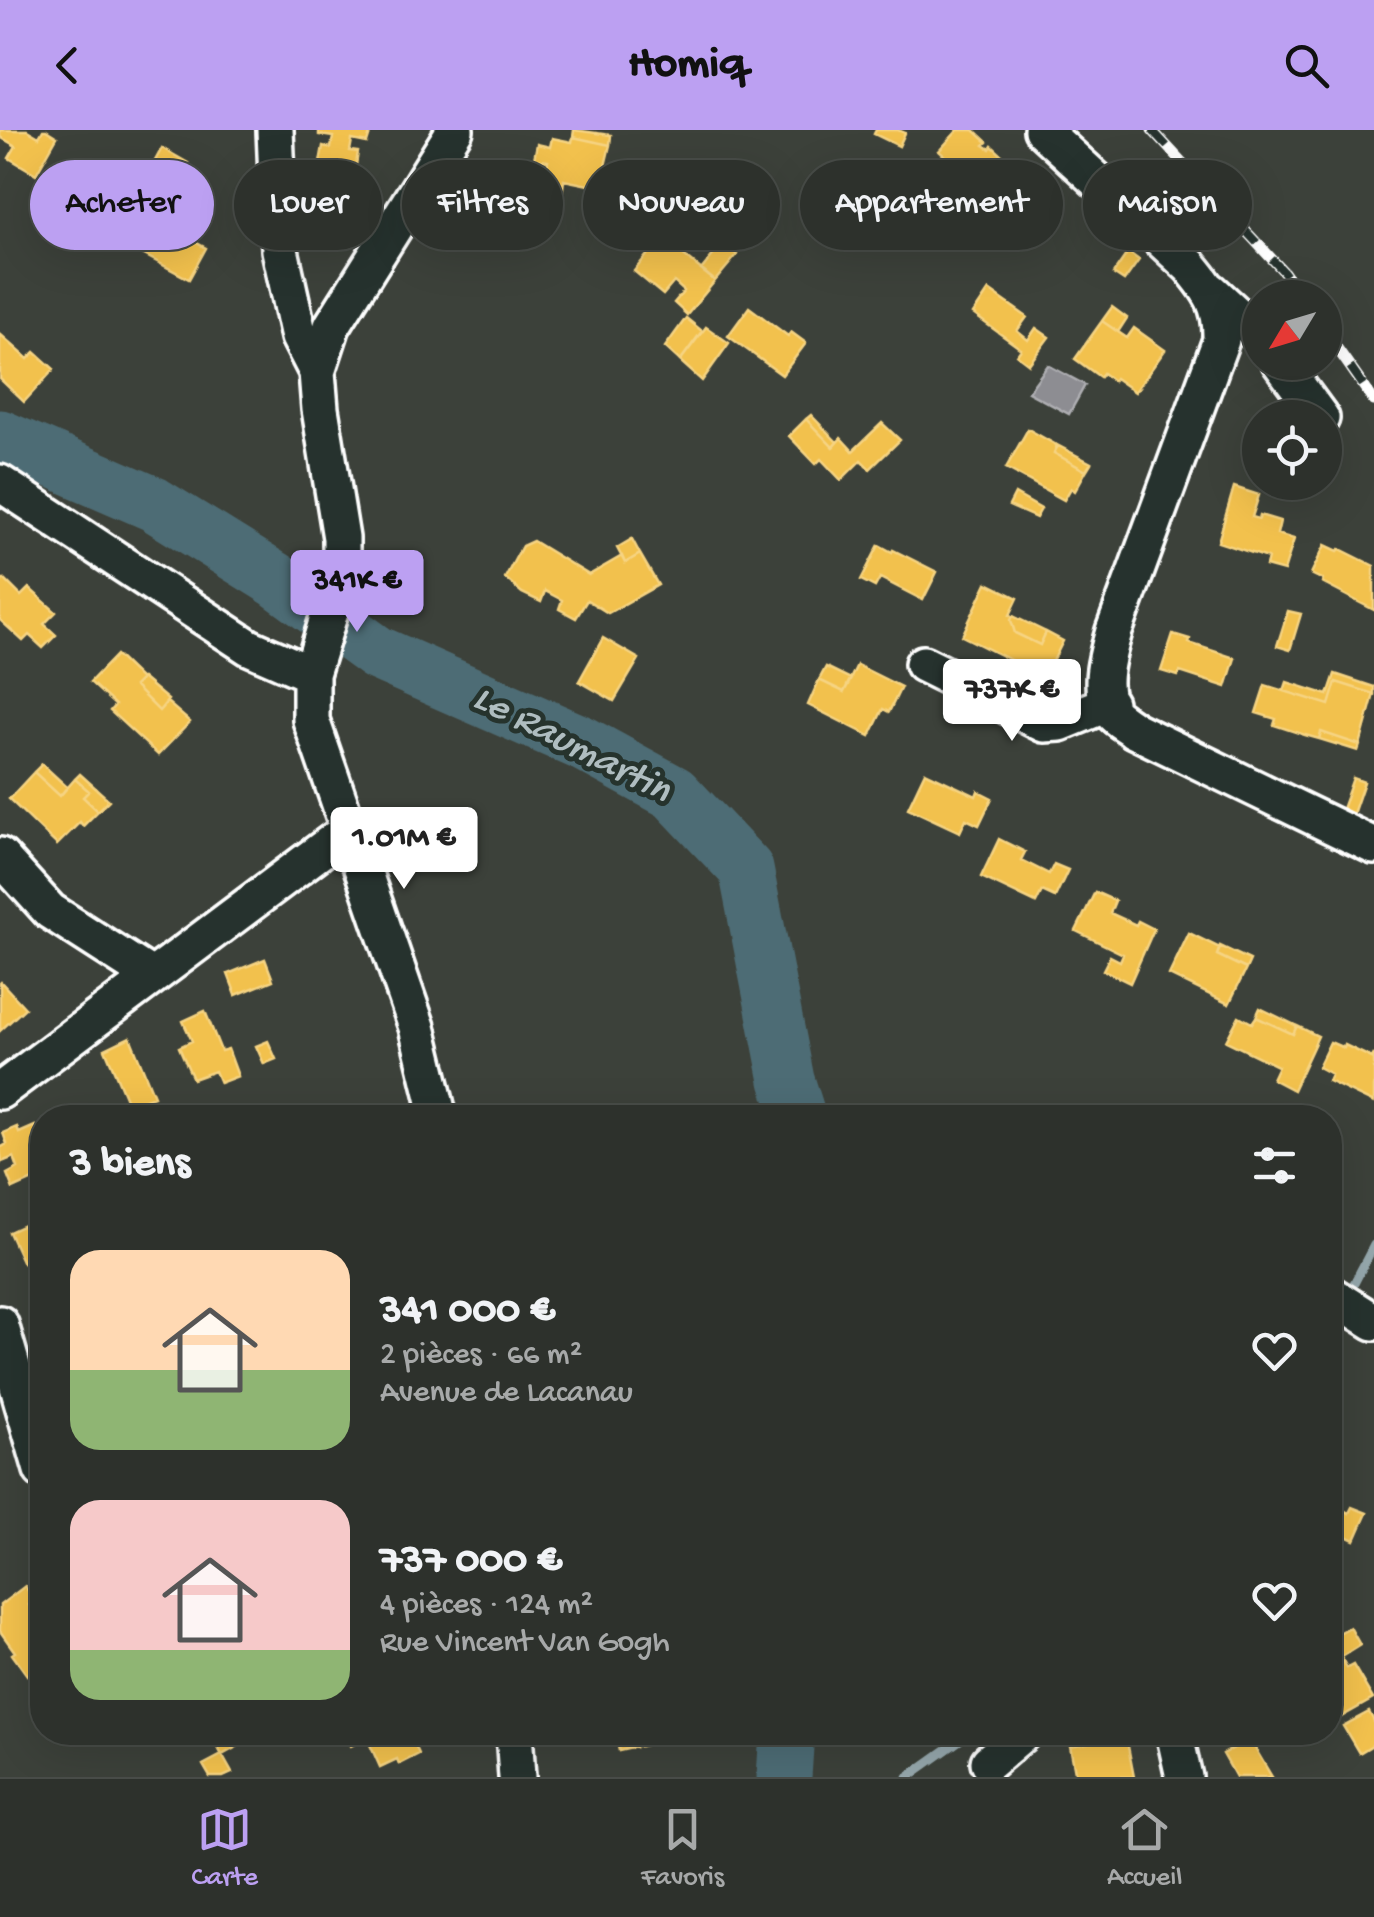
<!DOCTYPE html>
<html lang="fr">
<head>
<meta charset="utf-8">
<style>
  :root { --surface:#2d312c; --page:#353934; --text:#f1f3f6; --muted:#a7a9a9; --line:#484c48; --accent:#bca0f2 }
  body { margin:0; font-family:"Gochi Hand",sans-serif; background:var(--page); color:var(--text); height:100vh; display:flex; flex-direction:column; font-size:38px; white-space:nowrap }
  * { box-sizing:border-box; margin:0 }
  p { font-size:32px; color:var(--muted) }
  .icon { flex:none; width:55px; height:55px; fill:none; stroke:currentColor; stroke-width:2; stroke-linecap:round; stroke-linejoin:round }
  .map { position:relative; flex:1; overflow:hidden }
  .sheet { position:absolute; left:30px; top:975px; width:1312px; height:640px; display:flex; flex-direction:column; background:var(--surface); border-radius:40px; box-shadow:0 10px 40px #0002,0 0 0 2px var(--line) }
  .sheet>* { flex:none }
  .guide { position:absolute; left:30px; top:30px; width:1315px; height:90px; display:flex; gap:20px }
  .needle { width:65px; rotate:232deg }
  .fabs { position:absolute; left:1242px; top:150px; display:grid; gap:20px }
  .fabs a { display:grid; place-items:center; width:100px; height:100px; border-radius:50%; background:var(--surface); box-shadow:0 10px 40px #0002,0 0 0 2px var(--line); font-size:50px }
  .price { position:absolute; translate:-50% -85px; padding:0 22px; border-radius:10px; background:#fff; color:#222; font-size:32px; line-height:65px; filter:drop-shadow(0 2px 5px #0008) }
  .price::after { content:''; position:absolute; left:50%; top:60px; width:30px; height:22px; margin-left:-15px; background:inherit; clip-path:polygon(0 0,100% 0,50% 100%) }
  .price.selected { background:var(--accent); color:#111 }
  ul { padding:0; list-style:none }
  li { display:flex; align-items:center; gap:30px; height:250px; padding:0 40px }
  li span { display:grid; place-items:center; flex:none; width:280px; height:200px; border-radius:30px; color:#555 }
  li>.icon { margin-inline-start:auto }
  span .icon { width:120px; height:120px; fill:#fffc; stroke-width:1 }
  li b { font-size:42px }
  h2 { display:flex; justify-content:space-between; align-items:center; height:120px; padding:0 40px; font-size:42px }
  .chip { padding:0 35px; border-radius:45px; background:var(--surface); box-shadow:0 10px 40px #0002,0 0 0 2px var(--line); font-size:35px; line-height:90px }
  .chip.selected { background:var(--accent); color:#111 }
  header { display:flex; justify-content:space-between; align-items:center; height:130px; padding:0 40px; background:var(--accent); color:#111; font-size:45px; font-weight:700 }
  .menu { display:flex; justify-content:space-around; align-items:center; height:140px; border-top:2px solid var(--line); background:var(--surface); font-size:28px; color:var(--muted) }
  .menu a { display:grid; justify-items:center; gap:5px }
  .menu .selected { color:var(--accent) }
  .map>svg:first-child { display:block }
</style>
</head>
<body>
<header><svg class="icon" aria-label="back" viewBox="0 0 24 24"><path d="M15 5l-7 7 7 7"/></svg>Homiq<svg class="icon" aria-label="search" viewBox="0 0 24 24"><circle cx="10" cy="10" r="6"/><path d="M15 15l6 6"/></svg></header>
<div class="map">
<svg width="1374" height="1647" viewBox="0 0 1374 1647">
  <rect width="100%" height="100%" fill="#3c413a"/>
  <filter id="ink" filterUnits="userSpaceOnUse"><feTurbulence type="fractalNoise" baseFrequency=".01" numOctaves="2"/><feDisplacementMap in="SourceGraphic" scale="20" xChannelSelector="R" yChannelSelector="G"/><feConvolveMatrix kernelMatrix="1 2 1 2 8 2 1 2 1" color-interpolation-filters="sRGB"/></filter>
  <g filter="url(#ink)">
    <path fill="#f2c14e" stroke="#f6d483" stroke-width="2.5" d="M0 0H27L39 7 43 0H46L57 7 36 44 9 28 16 16 0 7Z
      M319 0H371L367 13 352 10 350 21 358 22 352 61 316 55 323 16 331 18 333 7 319 5Z
      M574 0 611 5 610 15 573 7Z
      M876 0H898L905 3 899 16 874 4Z
      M958 0H974L987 12 984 15 990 19 992 16 1016 38 990 67 939 21Z
      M573 7 610 15 605 36 623 39 618 61 564 50 562 65 520 57 523 39 546 43 548 31 534 29 537 14 550 17 552 8 572 12Z
      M162 18 188 33 170 68 165 66 153 89 206 118 189 149 135 120 146 100 120 86 138 50 143 53Z
      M120 86 146 100 135 120 108 106Z
      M662 107 715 151 687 185 674 173 684 161 674 152 663 165 634 141Z
      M723 113 737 125 715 151 701 140Z
      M1128 122 1139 130 1124 151 1113 144Z
      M989 160 1027 187 1017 201 1028 210 1036 198 1049 207 1029 234 1017 225 1021 219 973 184Z
      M749 177 788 206 791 202 806 213 782 245 728 206Z
      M1112 177 1127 188 1118 202 1102 191Z
      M686 188 702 201 680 231 665 217Z
      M1102 191 1127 208 1134 198 1165 220 1135 262 1115 248 1113 251 1103 243 1100 247 1075 229Z
      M706 197 729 213 702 251 680 231Z
      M0 204 28 229 35 222 54 239 24 272 0 249Z
      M811 285 837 312 833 317 806 289Z
      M806 289 833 317 841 308 853 321 882 293 900 310 870 339 861 330 841 350 821 329 816 334 789 306Z
      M1028 299 1058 316 1054 323 1086 341 1075 361 1071 358 1064 370 1006 338Z
      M1057 315 1091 333 1086 341 1054 323Z
      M1234 357 1259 365 1252 387 1259 389 1260 385 1280 391 1277 404 1294 409 1284 441 1266 436 1268 428 1218 412Z
      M1015 364 1041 379 1036 388 1009 376Z
      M632 409 640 424 625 433 617 418Z
      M533 411 589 445 622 426 625 433 640 424 658 455 608 483 587 470 576 488 559 479 562 470 545 461 541 472 522 463 505 448 522 416Z
      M879 415 892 422 893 420 937 442 923 470 880 448 875 457 861 450Z
      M1325 415 1338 421 1340 419 1374 436V480L1322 453 1323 450 1311 444Z
      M4 449 21 466 29 458 56 482 44 494 56 505 43 518 29 505 23 511 0 490V454Z
      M987 453 1018 468 1010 485 1013 486 1011 490 1015 503 1040 515 1046 502 1063 511 1045 547 962 506Z
      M1288 481 1301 484 1290 520 1277 516Z
      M1013 486 1046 502 1040 515 1015 503 1011 490Z
      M1173 504 1190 509 1189 513 1235 528 1226 557 1180 542 1178 546 1161 541Z
      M603 508 639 529 614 571 579 551Z
      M116 525 141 549 134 556 159 581 167 572 190 592 158 625 110 581 115 575 90 552Z
      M857 535 901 557 889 582 883 579 870 606 808 575 819 550 844 562Z
      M826 537 851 549 844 562 819 550Z
      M1335 544 1374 557V564L1336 552 1329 575 1284 561 1287 552 1328 565Z
      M142 548 168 570 159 581 134 556Z
      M1336 552 1374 564 1360 615 1321 602 1319 609 1305 605 1274 595 1276 589 1256 583 1265 555 1329 575Z
      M1321 602 1360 615 1358 621 1319 609Z
      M42 634 67 657 60 666 34 642Z
      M34 642 60 666 75 649 89 661 83 667 98 681 83 696 80 692 57 715 9 669Z
      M925 642 976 666 978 661 992 668 979 695 966 689 960 702 908 678Z
      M80 644 109 670 98 681 83 667 89 661 75 649Z
      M1353 648 1364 652 1353 684 1342 679Z
      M999 709 1025 722 1021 730 1049 744 1054 734 1068 740 1055 767 1042 761 1036 773 981 747Z
      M1095 762 1115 771 1110 783 1136 795 1138 791 1154 799 1130 853 1103 840 1110 826 1120 831 1123 824 1076 801Z
      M1189 803 1220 818 1217 825 1246 839 1229 874 1169 845Z
      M1220 816 1250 830 1246 839 1217 825Z
      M265 829 273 850 236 865 228 844Z
      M1 852 25 878 0 901V853Z
      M1260 878 1297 896 1293 904 1256 887Z
      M205 881 221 921 228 919 238 946 220 953 215 941 193 949 179 917 192 911 183 891Z
      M1239 886 1252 893 1256 887 1293 904 1297 896 1318 906 1293 960 1272 949 1278 936 1226 911Z
      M130 907 154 966 140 971 147 987 145 988H134L105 919Z
      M268 911 276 929 264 934 256 916Z
      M1330 912 1344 918 1345 915 1372 928 1374 924V973L1328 951 1331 944 1318 937Z
      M35 996 39 1006 42 1004V1046L13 1059 7 1044 18 1038 14 1027 2 1032 0 1018 7 1014 3 1003 17 997 19 1003Z
      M42 1087V1154L39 1156 29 1131 23 1133 9 1102Z
      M1330 1366 1339 1370 1336 1377 1349 1383 1352 1377 1367 1383 1355 1410 1330 1398Z
      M25 1456 35 1471 29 1475 42 1495 39 1498 42 1503V1534L27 1545 12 1524 15 1522 0 1501V1475Z
      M1350 1497 1360 1515 1341 1527 1347 1538 1353 1535 1373 1569 1334 1591 1330 1583V1508Z
      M1369 1582 1374 1591V1614L1359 1623 1343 1596Z
      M209 1602H264L222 1625Z
      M342 1602H409L419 1624 399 1634 397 1629 380 1637 367 1608 351 1616Z
      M615 1602H652L654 1613 619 1621Z
      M1225 1602H1268L1270 1605 1253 1615 1272 1647H1236L1223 1624 1234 1618Z
      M1126 1606 1134 1647H1076L1070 1616Z
      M222 1625 232 1643 223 1647H210L203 1635Z"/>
    <path fill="#8d8d92" stroke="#afafb3" stroke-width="2.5" d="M1048 235 1085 255 1069 284 1028 262Z"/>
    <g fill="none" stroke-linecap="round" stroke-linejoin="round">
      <path stroke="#95a7ac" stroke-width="9" d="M1348 1165 1374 1115
        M1330 1202 1341 1179
        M908 1647 971 1602"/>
      <path stroke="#4e6c74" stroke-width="55" d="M0 307 154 374 278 451 377 523 582 613 674 663 746 739 787 950 799 988
        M784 1647 787 1602"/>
      <g stroke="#fff" stroke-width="42">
        <path id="minor" d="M275 0 280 120 299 207 317 242
          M1042 0 1190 136C1211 161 1222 176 1221 210L1114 501C1107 526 1096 561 1113 584 1118 590 1128 595 1134 600L1374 716
          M1211 161 1260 206
          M1280 232 1321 288
          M0 353 249 517 311 544
          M923 534 1044 594 1060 593 1109 573
          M0 726 50 781 151 846
          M0 961 348 700
          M439 988 417 897 311 590V544L341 446V408L320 279 317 242 332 196 455 0
          M1330 1164 1374 1192
          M0 1194 42 1340
          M514 1602 517 1647
          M1174 1602 1184 1647
          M989 1632 1024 1602"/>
      </g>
      <use href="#minor" stroke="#26332d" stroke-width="35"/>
      <g stroke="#fff" stroke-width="11">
        <path id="rail" d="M1152 0 1284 142 1302 168
          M1325 201 1374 271"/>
      </g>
      <use href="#rail" stroke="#26332d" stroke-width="8" stroke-dasharray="22" stroke-linecap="butt"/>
    </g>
  </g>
  <g text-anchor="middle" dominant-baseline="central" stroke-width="10" stroke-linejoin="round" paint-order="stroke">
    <g font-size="40" font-style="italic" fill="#afbdc0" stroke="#26332d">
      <text transform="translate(571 616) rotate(27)">Le Raumartin</text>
    </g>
  </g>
</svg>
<div class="fabs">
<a><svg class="needle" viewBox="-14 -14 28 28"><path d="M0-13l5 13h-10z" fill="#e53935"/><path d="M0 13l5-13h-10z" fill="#a7a9a9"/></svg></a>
<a><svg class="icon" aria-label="locate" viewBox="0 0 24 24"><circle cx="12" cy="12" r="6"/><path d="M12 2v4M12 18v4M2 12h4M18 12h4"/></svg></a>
</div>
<b class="price selected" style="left:357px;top:505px">341K €</b>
<b class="price" style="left:1012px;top:614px">737K €</b>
<b class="price" style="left:404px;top:762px">1.01M €</b>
<div class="guide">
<a class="chip selected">Acheter</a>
<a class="chip">Louer</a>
<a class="chip">Filtres</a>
<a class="chip">Nouveau</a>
<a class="chip">Appartement</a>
<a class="chip">Maison</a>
</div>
<section class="sheet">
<h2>3 biens<svg class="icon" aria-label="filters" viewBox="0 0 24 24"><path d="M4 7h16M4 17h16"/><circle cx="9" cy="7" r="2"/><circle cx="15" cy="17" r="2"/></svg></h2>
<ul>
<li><span style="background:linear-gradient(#ffd9b3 60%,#8fb573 0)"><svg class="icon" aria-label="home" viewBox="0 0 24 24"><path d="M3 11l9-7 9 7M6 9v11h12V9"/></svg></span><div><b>341 000 €</b><p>2 pièces · 66 m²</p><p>Avenue de Lacanau</p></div><svg class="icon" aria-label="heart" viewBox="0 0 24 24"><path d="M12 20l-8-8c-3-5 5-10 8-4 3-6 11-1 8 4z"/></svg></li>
<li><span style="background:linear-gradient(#f6c9c9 75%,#8fb573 0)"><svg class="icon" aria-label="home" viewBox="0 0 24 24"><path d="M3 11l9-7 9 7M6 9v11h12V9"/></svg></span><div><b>737 000 €</b><p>4 pièces · 124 m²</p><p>Rue Vincent Van Gogh</p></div><svg class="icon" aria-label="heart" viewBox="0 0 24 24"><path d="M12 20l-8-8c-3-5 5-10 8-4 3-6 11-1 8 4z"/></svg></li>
</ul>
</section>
</div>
<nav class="menu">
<a class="selected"><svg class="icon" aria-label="map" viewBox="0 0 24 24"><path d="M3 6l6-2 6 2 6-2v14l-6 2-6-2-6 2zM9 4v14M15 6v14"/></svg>Carte</a>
<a><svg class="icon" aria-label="saved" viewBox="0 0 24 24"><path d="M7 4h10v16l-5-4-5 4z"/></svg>Favoris</a>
<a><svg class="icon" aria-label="home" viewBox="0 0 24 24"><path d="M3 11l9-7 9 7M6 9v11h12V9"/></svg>Accueil</a>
</nav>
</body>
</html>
